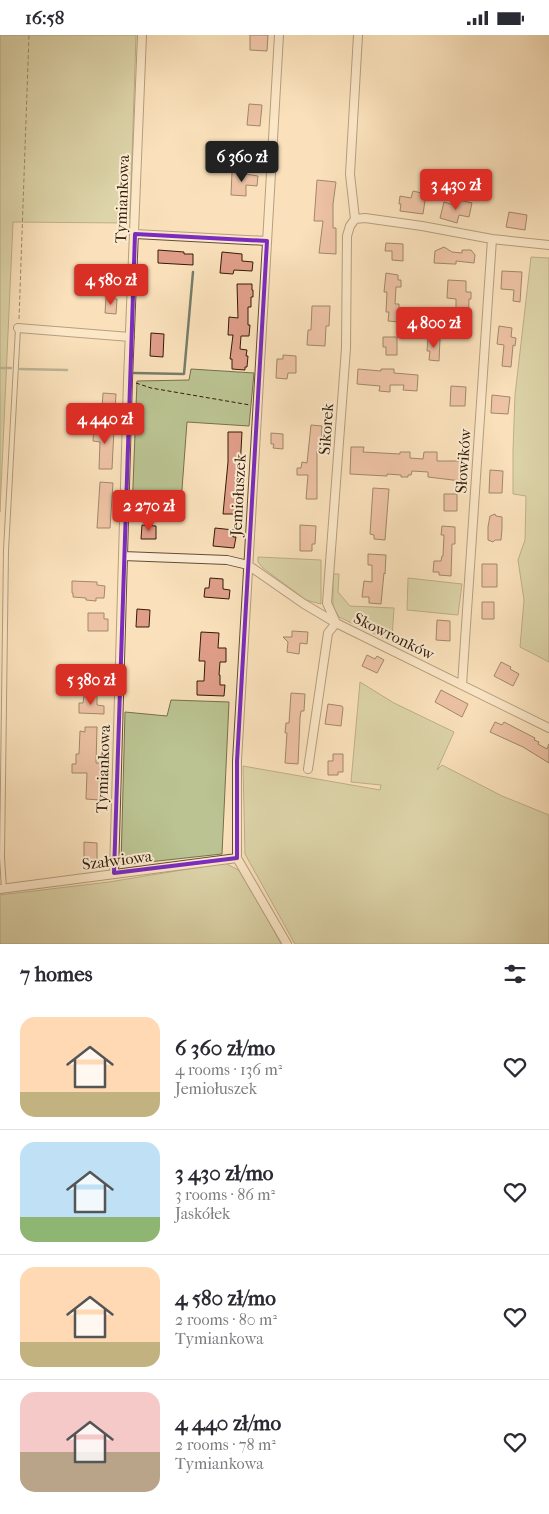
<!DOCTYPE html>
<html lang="en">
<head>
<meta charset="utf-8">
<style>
  :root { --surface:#fff; --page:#f2f2f3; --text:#2b2b33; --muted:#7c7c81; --line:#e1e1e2; --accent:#d93025 }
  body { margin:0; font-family:"IM FELL French Canon",serif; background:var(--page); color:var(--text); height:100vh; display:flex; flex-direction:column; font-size:19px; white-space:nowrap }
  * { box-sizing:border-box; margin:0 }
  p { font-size:16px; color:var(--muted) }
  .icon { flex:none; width:28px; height:28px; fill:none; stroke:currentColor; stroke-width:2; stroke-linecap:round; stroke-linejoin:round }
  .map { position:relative; height:909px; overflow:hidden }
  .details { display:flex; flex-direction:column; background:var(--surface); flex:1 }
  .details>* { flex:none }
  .price { position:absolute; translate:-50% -42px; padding:0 11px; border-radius:5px; background:var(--accent); color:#fff; font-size:16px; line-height:32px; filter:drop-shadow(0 1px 2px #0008) }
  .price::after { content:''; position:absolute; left:50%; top:30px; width:15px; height:11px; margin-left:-8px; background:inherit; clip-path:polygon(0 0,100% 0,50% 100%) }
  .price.active { background:#222; color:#fff }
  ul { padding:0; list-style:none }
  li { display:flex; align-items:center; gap:15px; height:125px; padding:0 20px }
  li+li { border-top:1px solid var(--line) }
  li span { display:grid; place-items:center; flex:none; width:140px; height:100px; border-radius:15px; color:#555 }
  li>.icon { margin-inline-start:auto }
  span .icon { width:60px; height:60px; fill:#fffc; stroke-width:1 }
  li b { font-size:21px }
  h2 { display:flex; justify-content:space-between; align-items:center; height:60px; padding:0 20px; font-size:21px }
  .status { display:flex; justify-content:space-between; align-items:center; height:35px; padding:0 25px; background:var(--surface); direction:ltr }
  .status svg { height:14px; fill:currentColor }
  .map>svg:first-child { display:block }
</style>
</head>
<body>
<div class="status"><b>16:58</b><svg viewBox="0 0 49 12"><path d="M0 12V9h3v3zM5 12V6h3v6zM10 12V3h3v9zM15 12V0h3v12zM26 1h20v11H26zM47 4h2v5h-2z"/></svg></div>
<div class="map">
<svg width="549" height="909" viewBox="0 0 549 909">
  <rect width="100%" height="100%" fill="#fae1bb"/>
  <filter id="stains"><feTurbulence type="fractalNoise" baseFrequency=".004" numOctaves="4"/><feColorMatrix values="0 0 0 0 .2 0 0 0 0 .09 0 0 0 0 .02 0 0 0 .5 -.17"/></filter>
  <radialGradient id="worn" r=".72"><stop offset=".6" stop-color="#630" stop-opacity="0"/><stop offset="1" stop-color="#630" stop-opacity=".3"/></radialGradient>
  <path fill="#bbc392" stroke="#77704d" d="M0 0H136L130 182 124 188 13 187 0 477Z
    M531 222 549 223V627L520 612 524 565 518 525 525 505 526 461 513 459V416L515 360Z
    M191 334 254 338 249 391 187 387 180 481 132 478 137 346 189 345Z
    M258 522 321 525V569L306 565 263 533 258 527Z
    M333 539H339L338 557 350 571 394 573 392 603 388 605 339 582 333 571Z
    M408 543 462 549 458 580 407 575Z
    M360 647 394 668 454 697 437 735 442 730 502 761 549 780V909H295L245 819 243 731 380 755 381 750 351 747Z
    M171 665 229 667 222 819 121 830 125 677 167 681Z
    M225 828 242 837 281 909H0V860L109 847Z"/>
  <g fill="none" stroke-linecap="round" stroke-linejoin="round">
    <path stroke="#747d6b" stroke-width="2.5" d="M0 333H11
      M20 334 67 335
      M134 338 184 339 193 237"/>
  </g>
  <path fill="#e09e89" stroke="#331c08" d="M250 0H268L267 16 250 15Z
    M249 69 262 70 260 91 247 90Z
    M232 137 258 141 257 151 246 150V161L231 160Z
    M317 145 336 147 333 169V193H336V219L319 218 323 186H314Z
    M413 156 426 159 423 179 400 176 401 169H399L400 161 411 163Z
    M459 165 472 168 469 182 459 180 457 188 440 183 444 167 457 171Z
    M509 177 527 180 525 195 506 192Z
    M386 208 403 209V226L392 225V216H385Z
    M444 212 452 217 462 218V215H471L475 220 474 228 456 226V229H454L434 228 435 216Z
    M158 215 184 217V219H193V230L158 228Z
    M222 217 242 219V226L253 227 252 236 234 235 233 239 220 238Z
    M502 236 522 237 520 267 513 266 514 255 501 254Z
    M386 238 398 240V245H401V252H396L395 269H399V287L388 286 389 277H386L387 257H384Z
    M448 245 466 246V257H471V264H469L468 294 456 293V264L447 263Z
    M237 249H252V255H253V262H251V272H248V290H250L249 301H241L240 314 247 315 246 321H248L247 332H245V335L232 334V324H230L233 300H228L229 282 238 283Z
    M106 263 117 264 116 279 105 278Z
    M312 271H330L329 291H326L325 311 307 310 308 295H311Z
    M499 291 512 293 511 302 516 303 515 311 513 310 511 332 502 331 504 310 497 309Z
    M151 298 164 299 163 322 150 321Z
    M383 302H397V320H386V312H383Z
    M428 303 440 304 439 326 429 325 430 316H427Z
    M283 320 296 321V338H288L287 344 276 343 277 324H283Z
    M358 334 381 336V334H394V338L418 340 417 356 403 355 404 350H390V357L379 356 380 351 357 349Z
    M451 351 466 352 465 371H450Z
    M103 358 116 359 115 376 102 375Z
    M492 360 510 362 508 379 491 378Z
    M94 389 111 390 110 394H114L112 434H99L100 407 93 406Z
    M311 390 322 391 321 411H319V416H317V464H306L308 440H297V433H301L302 427 307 428Z
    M228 397H242L240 434H242L241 441H238L236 461V465H238L236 479H223L228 427Z
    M271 398 283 399V414L273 413 274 409H271Z
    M351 412H364L363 417 400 419V417H410V423L423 424 424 417H437V426H462L461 446 428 442V437L412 436 411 440H408V442H401V440L387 439V441L350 439Z
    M490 435 503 436 502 458H489Z
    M100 447 113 448 110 493H97Z
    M373 453 389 454 385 505 374 504V500L370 499Z
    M444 459H457V476H444Z
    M495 479 496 481 502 482V493L501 505H495L493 507 488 505V492L490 481Z
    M142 490 156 491V504H141Z
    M300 490 316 491 315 509H312V516H300Z
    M442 491 455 492V509H452L451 541 439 540V537H433L434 526H441L442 521H443L444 500H441Z
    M215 493 234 495 233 502H236L234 513 213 511Z
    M368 519 386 520 385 539 384 538 381 569 369 568V562H362L364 546 372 547V530H368Z
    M482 529H497V552H482Z
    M210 543 223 544V554L230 555 229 564 204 562 205 553H209Z
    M72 546 97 547V550L105 551 104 563H96V566L86 565V563L73 562V558H72Z
    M482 567H494V584H482Z
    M137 574 150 575 149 592H136Z
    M88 578H104V584H108V596H88Z
    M437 585 450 586V606L436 605Z
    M292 596 308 597 307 609 300 608 299 619 287 617 288 607 283 602H292Z
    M201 597 219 598 218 613H226V627H220L219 640H220V650H225L224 661 197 660V646H204L205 626H199Z
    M367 620 375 624 377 621 384 625 377 638 362 631Z
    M501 627 511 632 510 634 519 639 513 651 494 641Z
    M94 631 105 632 104 649H95Z
    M441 655 468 669 462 682 435 667Z
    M291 658 305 659 304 676H301L300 683 298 729 285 728 287 698H285L286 688H289Z
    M90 660H97V670L104 671V679L79 678V668H83L84 661Z
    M328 669 342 671 343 673 341 691 325 689Z
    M495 687 502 690 504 687 535 703 534 705 539 707 538 709 547 714 549 709V728L523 712 490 697Z
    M85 692H97L96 728H102V739H100V765L86 764 87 738H72V729H76V719H79L80 696 85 697Z
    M333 719H343V737H338V740H328V726H333Z
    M84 807 97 808V826H84Z"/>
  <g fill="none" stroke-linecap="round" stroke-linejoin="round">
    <g stroke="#654d35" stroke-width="6">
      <path id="lane" d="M4 854 2 822 6 515 18 293"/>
    </g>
    <g stroke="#654d35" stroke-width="10">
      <path id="street" d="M279 0 237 726V823L287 909
        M355 184 350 139 358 0
        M135 199 267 206
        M18 293 130 302
        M123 521 227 525 248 530 304 569 336 588
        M336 588 327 568 346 313 347 201 350 191 355 184 365 183 422 191 492 204 549 210
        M462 650 492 204
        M308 734 328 598 336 588 549 693
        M114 838 128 345 142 0
        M0 854 237 823"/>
    </g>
    <path stroke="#331c08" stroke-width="1" stroke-dasharray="4 2.5" stroke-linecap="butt" d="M19 284 29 0
      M136 348 151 353 250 370"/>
    <use href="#lane" stroke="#fcecd3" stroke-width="4"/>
    <use href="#street" stroke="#fcecd3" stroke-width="8"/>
  </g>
  <path d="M0 0H549V909H0ZM135 199 267 206 237 726V823L114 838Z" fill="#fae1bb" fill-opacity=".55" fill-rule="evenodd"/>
  <path fill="none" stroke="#7b2cbf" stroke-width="4" stroke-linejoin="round" d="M135 199 267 206 237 726V823L114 838Z"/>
  <g text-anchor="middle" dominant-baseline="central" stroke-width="4" stroke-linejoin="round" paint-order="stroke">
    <g font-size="16" fill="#331c08" stroke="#fcecd3">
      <text transform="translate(122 164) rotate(-88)">Tymiankowa</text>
      <text transform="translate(326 394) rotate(-86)">Sikorek</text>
      <text transform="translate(463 426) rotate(-86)">Słowików</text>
      <text transform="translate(238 460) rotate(-87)">Jemiołuszek</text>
      <text transform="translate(394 601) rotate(26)">Skowronków</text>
      <text transform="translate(103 734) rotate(-88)">Tymiankowa</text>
      <text transform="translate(117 825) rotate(-7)">Szałwiowa</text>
    </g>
  </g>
  <rect width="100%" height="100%" filter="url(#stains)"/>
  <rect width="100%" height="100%" fill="url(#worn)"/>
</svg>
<b class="price active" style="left:242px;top:148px">6 360 zł</b>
<b class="price" style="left:456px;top:176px">3 430 zł</b>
<b class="price" style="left:111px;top:271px">4 580 zł</b>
<b class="price" style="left:434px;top:314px">4 800 zł</b>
<b class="price" style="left:105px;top:410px">4 440 zł</b>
<b class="price" style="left:149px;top:497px">2 270 zł</b>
<b class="price" style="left:91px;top:671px">5 380 zł</b>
</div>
<section class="details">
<h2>7 homes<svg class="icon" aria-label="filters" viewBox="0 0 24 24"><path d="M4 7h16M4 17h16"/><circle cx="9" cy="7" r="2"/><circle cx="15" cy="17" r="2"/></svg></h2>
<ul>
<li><span style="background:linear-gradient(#ffd9b3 75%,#c2b280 0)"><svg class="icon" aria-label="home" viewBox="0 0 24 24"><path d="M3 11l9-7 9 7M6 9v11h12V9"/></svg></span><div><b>6 360 zł/mo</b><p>4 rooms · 136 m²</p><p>Jemiołuszek</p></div><svg class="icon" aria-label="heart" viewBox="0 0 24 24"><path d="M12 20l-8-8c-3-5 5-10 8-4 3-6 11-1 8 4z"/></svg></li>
<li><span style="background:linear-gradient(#bfe0f5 75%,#8fb573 0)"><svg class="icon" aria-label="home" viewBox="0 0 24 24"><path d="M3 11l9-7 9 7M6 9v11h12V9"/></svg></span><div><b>3 430 zł/mo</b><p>3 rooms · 86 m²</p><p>Jaskółek</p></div><svg class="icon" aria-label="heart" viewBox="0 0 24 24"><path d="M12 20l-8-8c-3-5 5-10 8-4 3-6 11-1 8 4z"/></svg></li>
<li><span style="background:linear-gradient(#ffd9b3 75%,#c2b280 0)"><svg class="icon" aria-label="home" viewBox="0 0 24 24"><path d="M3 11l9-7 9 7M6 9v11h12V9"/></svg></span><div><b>4 580 zł/mo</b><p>2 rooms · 80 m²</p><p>Tymiankowa</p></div><svg class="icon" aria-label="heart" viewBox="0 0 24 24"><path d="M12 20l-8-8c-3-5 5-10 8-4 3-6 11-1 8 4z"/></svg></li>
<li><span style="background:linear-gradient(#f6c9c9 60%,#b9a48a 0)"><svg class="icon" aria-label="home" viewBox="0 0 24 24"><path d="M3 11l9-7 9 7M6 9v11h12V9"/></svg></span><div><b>4 440 zł/mo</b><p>2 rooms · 78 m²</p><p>Tymiankowa</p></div><svg class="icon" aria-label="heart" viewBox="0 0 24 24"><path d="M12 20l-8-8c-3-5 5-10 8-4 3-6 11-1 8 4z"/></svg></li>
</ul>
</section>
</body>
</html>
